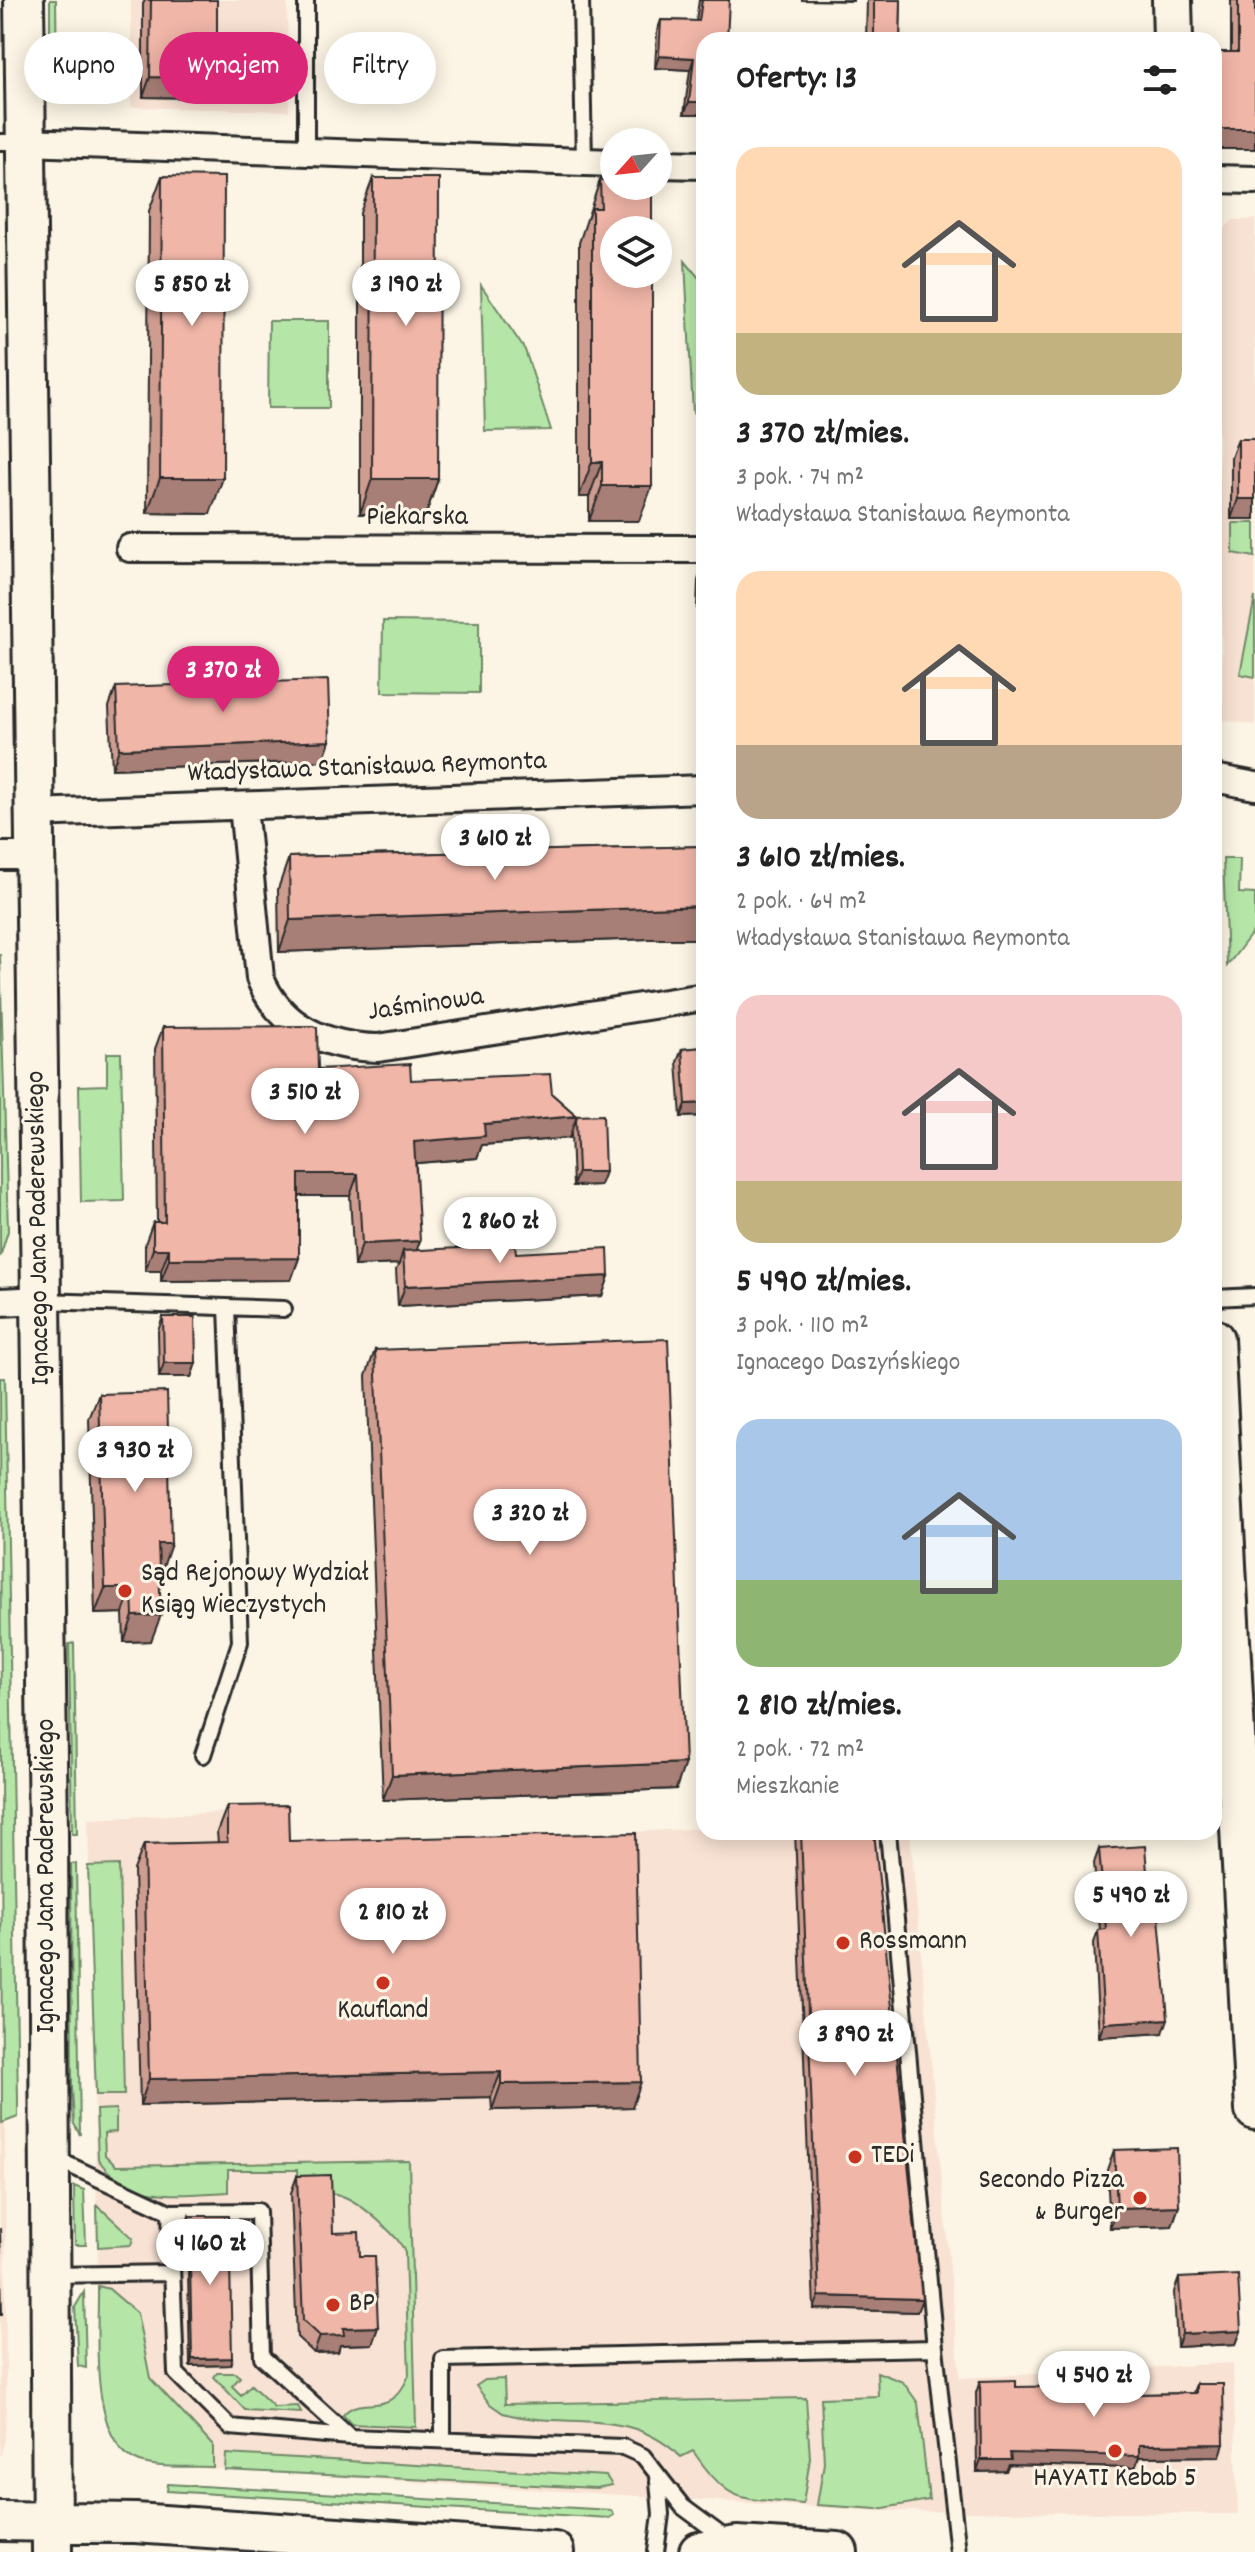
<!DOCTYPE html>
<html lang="pl">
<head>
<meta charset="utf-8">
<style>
  :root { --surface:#fff; --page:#f6f6f6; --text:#222; --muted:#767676; --accent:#db2777 }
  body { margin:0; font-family:Dekko,sans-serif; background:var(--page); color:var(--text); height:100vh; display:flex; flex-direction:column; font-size:30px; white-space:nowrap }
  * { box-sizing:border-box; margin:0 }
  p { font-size:26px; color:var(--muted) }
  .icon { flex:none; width:44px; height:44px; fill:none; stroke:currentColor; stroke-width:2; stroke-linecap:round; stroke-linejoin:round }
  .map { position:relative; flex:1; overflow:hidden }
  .side { position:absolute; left:696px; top:32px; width:526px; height:1808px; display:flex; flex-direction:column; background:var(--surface); border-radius:24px; box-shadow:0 4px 20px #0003 }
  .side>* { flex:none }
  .guide { position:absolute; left:24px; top:32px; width:552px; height:72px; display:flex; gap:16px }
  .needle { width:52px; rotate:243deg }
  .fabs { position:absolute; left:600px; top:128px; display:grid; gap:16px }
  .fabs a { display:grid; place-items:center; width:72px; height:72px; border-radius:50%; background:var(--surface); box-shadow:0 4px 20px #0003; font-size:40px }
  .price { position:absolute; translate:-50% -68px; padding:0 18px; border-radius:28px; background:#fff; color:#222; font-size:26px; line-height:52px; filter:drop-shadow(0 2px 4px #0008) }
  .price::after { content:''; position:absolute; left:50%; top:48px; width:24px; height:18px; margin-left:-12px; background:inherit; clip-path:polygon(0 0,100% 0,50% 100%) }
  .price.selected { background:var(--accent); color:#fff }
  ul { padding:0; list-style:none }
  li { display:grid; align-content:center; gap:16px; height:424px; padding:0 40px }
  li span { display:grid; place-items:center; height:248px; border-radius:24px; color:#555 }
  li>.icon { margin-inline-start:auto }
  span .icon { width:144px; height:144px; fill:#fffc; stroke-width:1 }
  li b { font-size:34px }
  h2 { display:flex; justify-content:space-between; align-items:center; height:96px; padding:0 40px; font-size:34px }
  .pill { padding:0 28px; border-radius:36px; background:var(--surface); box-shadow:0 4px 20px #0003; font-size:28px; line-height:72px }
  .pill.selected { background:var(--accent); color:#fff }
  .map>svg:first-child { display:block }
</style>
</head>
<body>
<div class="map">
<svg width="1255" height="2552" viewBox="0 0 1255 2552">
  <rect width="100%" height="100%" fill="#fcf5e5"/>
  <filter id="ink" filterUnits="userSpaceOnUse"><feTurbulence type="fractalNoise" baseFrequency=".0125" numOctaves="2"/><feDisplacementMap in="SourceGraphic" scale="16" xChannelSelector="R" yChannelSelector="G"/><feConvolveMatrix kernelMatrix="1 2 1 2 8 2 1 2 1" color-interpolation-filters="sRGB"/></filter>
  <g filter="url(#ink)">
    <path fill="#f8e2d3" d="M131 0H287L289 111 131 107Z
      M1255 219V725L1223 720 1215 238 1233 220Z
      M286 1809 288 1851 704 1828V1832H910L960 2378 1233 2363 1238 2514 877 2511 225 2470 143 2463 129 2456 110 2432 101 2405 88 1819Z
      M0 2112H5L6 2400 5 2439 0 2458Z"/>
    <path fill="#b5e6a7" stroke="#708869" stroke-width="2" d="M50 0H56L57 75 50 74Z
      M685 261 704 284V413H693Z
      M481 285 525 350 551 430 485 431Z
      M269 321H329V408H268Z
      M1233 523H1255V557L1233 553Z
      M1255 597V677L1240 674Z
      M383 621 479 622V693L382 692Z
      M1223 859H1240L1239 893 1255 894V929L1227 966Z
      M0 954 8 1231 0 1257Z
      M107 1053H121L124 1201 81 1202 79 1086 107 1085Z
      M0 1378H5L18 2099V2117L2 2123Z
      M74 1643 77 1834H72L69 1644Z
      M71 1864H76L80 2135 74 2124 72 2088Z
      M119 1865 124 2095H96L88 1866Z
      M116 2109V2132L104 2133 105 2155 116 2166 409 2161 416 2427 351 2424 343 2415C361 2392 390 2422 409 2375L405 2253C401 2241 391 2233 382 2224 352 2196 339 2191 298 2189L297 2170H228V2192C182 2194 128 2204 98 2159L96 2110Z
      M74 2186 84 2190 86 2245H75Z
      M97 2205 133 2238 131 2245 98 2247Z
      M98 2286 109 2289 137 2313 150 2378 213 2446V2467C190 2466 161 2469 140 2462 87 2444 99 2331 98 2286Z
      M84 2292 86 2368 78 2366 75 2307Z
      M877 2372 903 2382 918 2403 929 2500 878 2509 817 2505 824 2463 821 2398 878 2396Z
      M217 2373H235L240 2377 232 2386 241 2395 251 2385 274 2407 298 2406 301 2413 245 2410 214 2377Z
      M504 2379 505 2404 806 2398 810 2458 803 2504C740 2497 731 2507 693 2451L681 2457C625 2404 568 2431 503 2413L490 2404 476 2386 485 2380Z
      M226 2454 606 2476 612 2485 596 2488 225 2470Z
      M168 2484 611 2510 614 2515 609 2518 167 2491Z"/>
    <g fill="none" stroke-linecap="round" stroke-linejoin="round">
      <g stroke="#2b2b2b" stroke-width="20">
        <path id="lane" d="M306 0V152
          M581 0 584 162
          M0 142H25
          M1214 1298 1255 1296
          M42 1301 284 1309
          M203 1755 240 1642 227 1307
          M888 1832 935 2348
          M54 2158 170 2212
          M50 2275 172 2273
          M350 2437 262 2357 258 2211 170 2212 176 2373 230 2427 350 2437 623 2447 643 2456 683 2507 729 2541
          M443 2440V2359L935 2348 958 2552
          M656 2552 661 2514 658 2481"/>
      </g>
      <g stroke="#2b2b2b" stroke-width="32">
        <path id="street" d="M25 142 614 163
          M658 164 704 165
          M1214 179 1255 180
          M130 548 704 549
          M1214 778 1255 786
          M243 806 260 978C280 1028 327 1047 378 1048L704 997
          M33 813 704 789
          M0 856H33
          M0 1302 42 1300"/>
      </g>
      <g stroke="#2b2b2b" stroke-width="44">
        <path id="secondary" d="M24 0 48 1834 52 2552
          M1172 0 1173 40
          M1214 1339 1255 2110
          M0 2521 135 2523 554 2552
          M699 2552 737 2546 838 2552"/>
      </g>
      <use href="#lane" stroke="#fcf5e5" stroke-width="14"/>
      <use href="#street" stroke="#fcf5e5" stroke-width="26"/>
      <use href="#secondary" stroke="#fcf5e5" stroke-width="38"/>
    </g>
    <path fill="#ce9d90" stroke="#2b2b2b" stroke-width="2" d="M145 0H151L210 98 143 97V4Z
      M699 0H729L704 40V114H684L690 70 655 68 657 32 661 20 696 21Z
      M867 0H901L900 40H866Z
      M1231 0H1255V149H1214V65L1219 52H1231Z
      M162 176 210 514 147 513 149 211Z
      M373 178 438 479 426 514H360V213Z
      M600 180 639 521H589V497H579V243Z
      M1238 439H1255V519H1231V458Z
      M700 574H704V608H697L698 581Z
      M116 687 323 761 112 769 109 707Z
      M704 846V939H649L279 952 278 889 289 857Z
      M163 1027 318 1069 411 1080 552 1094 577 1116 600 1185 573 1186 571 1133 569 1138 482 1145 477 1158 416 1163 417 1250 516 1253 609 1276 602 1296 398 1306 396 1270 399 1264 354 1266 350 1196H299V1258L291 1280 161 1281V1271H145V1244L153 1222H157L155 1049Z
      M704 1047V1116L681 1117 677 1062 682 1049Z
      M163 1317 196 1363 191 1377H159L158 1331Z
      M375 1350 676 1789 383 1800 366 1376Z
      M99 1394 162 1570H159L151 1641 124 1642 123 1613 95 1614 89 1419Z
      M227 1806 289 1841 632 2107 492 2110 491 2097 140 2105 134 1870 144 1844 218 1843 217 1832Z
      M795 1832H874L917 2312 814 2309Z
      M1099 1849 1163 2033 1099 2037 1094 1943 1098 1930H1100L1094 1863Z
      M1114 2150 1179 2206 1172 2226 1110 2228 1107 2170Z
      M297 2176 333 2233 360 2256 378 2327 372 2344 340 2345 338 2352 314 2353 297 2337 291 2193Z
      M189 2216 232 2358 230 2365 190 2366 187 2223Z
      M1179 2278 1241 2331 1236 2344 1177 2347 1174 2292Z
      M980 2381 1016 2387 1139 2394 1193 2393 1196 2384 1220 2456 1139 2457 1135 2468 1009 2465 1006 2471 977 2472 976 2393Z"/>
    <path fill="#a87f76" stroke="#2b2b2b" stroke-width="2" d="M801 0H853V1Z
      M659 56 694 58 690 70 655 68Z
      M150 77 217 78 210 98 143 97Z
      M689 102H704V114H684Z
      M1219 129H1255V149H1214V144Z
      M592 462H602L589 497H579Z
      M160 478H223L210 514 147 513Z
      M372 479H438L426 514H360Z
      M602 486H652L639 521H589Z
      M1238 499H1255V519H1231Z
      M700 601H704V608H697Z
      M330 741 323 761 112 769 119 749Z
      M704 906V939H649L279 952 290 920Z
      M704 1103V1116L681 1117 686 1104Z
      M577 1116 569 1138 482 1145 477 1158 406 1164 414 1142 484 1124Z
      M578 1172H605L600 1185 573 1186Z
      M299 1174H358L350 1196H291Z
      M420 1241 412 1263 403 1251 399 1264 354 1266 362 1244Z
      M153 1249H169L161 1271H145Z
      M299 1258 291 1280 161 1281 169 1259Z
      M609 1276 602 1296 398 1306 405 1286Z
      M164 1363H196L191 1377H159Z
      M158 1544H171L162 1570H149Z
      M105 1588H132L123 1613 95 1614Z
      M161 1615 151 1641 124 1642 133 1616Z
      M685 1763 676 1789 383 1800 392 1775Z
      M1168 2019 1163 2033 1099 2037 1104 2023Z
      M501 2072 491 2097 140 2105 149 2079Z
      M641 2082 632 2107 492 2110 501 2084Z
      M1179 2206 1172 2226 1110 2228 1117 2208Z
      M819 2296 922 2299 917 2312 814 2309Z
      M378 2327 372 2344 340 2345 338 2352 314 2353 320 2336 343 2328Z
      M1241 2331 1236 2344 1177 2347 1182 2334Z
      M232 2358 230 2365 190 2366 192 2359Z
      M1224 2444 1220 2456 1139 2457 1135 2468 1009 2465 1006 2471 977 2472 981 2460 1010 2453 1139 2445Z"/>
    <path fill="#f0b6a8" stroke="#2b2b2b" stroke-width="2" d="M151 0H217V78L150 77Z
      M702 0H729L727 40H704V102H689L694 58 659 56 661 20 699 21Z
      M874 0H901L900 40H874Z
      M1238 0H1255V129H1219V52H1238Z
      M162 176 224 177 223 478H160Z
      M373 178H439L438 479H372Z
      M600 180H614V186H652V230H614V274H652V486H602V462H592V208H601Z
      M1238 439H1255V499H1238Z
      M700 574H704V601H700Z
      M328 680 330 741 119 749 116 687Z
      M704 846V906L290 920 289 857Z
      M313 1026 317 1028 318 1069 410 1064 411 1080 550 1074 552 1094 577 1116 484 1124 485 1136 414 1142 420 1241 362 1244 358 1174H299V1258L169 1259V1249H153V1222H165L163 1027Z
      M704 1047V1103L686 1104 682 1049Z
      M603 1115 605 1172H578L576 1120 577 1116H575Z
      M515 1245 516 1253 608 1248 609 1276 405 1286 403 1251Z
      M163 1317H195L196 1363H164Z
      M668 1339 685 1763 392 1775 375 1350Z
      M167 1392 171 1544H158L161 1615 133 1616 132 1588H105L99 1394Z
      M288 1805 289 1841 636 1833 641 2082 501 2084V2072L149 2079 144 1844 227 1842V1806Z
      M801 1832H874L922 2299 819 2296Z
      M1145 1846 1147 1872H1155L1168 2019 1104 2023 1098 1930 1106 1929 1099 1849Z
      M1177 2148 1179 2206 1117 2208 1114 2150Z
      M331 2175 333 2233 359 2232 360 2256H375L378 2327 343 2328 344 2335 320 2336 303 2320 297 2176Z
      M189 2216H229L232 2358 192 2359Z
      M0 2228 2 2314H0Z
      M1238 2275 1241 2331 1182 2334 1179 2278Z
      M1016 2380V2387L1139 2385V2394L1196 2393V2384H1223L1224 2444 1139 2445V2456L1010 2453 1011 2460H981L980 2381Z"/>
  </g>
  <g fill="#c8321e" stroke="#fcf5e5" stroke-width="3">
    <circle cx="125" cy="1591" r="8"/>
    <circle cx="843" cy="1943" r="8"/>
    <circle cx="383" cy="1983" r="8"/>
    <circle cx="855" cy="2157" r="8"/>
    <circle cx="1140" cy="2198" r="8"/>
    <circle cx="333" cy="2305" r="8"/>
    <circle cx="1115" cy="2451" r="8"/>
  </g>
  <g text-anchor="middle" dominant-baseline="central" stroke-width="6" stroke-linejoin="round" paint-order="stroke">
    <g font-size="28" fill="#2b2b2b" stroke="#fcf5e5">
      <text x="417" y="519">Piekarska</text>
      <text transform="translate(367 769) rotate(-2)">Władysława Stanisława Reymonta</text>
      <text transform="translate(426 1006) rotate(-8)">Jaśminowa</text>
      <text transform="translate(40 1228) rotate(-91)">Ignacego Jana Paderewskiego</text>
      <text transform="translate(48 1876) rotate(-90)">Ignacego Jana Paderewskiego</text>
    </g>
    <g font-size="28" fill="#2b2b2b" stroke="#fcf5e5" text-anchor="start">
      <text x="141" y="1575">Sąd Rejonowy Wydział<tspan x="141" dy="32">Ksiąg Wieczystych</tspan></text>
      <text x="859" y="1943">Rossmann</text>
      <text x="383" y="2012" text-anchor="middle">Kaufland</text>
      <text x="871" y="2157">TEDi</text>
      <text x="1124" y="2182" text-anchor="end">Secondo Pizza<tspan x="1124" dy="32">&amp; Burger</tspan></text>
      <text x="349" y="2305">BP</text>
      <text x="1115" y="2480" text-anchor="middle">HAYATI Kebab 5</text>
    </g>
  </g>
</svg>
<div class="fabs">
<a><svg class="needle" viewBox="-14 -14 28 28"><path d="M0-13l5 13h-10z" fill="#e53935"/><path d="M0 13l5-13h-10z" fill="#767676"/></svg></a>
<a><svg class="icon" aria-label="layers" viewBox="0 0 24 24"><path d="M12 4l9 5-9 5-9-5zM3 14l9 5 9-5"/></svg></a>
</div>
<b class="price" style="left:192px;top:328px">5 850 zł</b>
<b class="price" style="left:406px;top:328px">3 190 zł</b>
<b class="price selected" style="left:223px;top:714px">3 370 zł</b>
<b class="price" style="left:495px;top:882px">3 610 zł</b>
<b class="price" style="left:305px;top:1136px">3 510 zł</b>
<b class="price" style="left:500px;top:1265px">2 860 zł</b>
<b class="price" style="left:135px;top:1494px">3 930 zł</b>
<b class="price" style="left:530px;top:1557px">3 320 zł</b>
<b class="price" style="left:1131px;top:1939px">5 490 zł</b>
<b class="price" style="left:393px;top:1956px">2 810 zł</b>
<b class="price" style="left:855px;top:2078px">3 890 zł</b>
<b class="price" style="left:210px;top:2287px">4 160 zł</b>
<b class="price" style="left:1094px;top:2419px">4 540 zł</b>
<div class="guide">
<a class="pill">Kupno</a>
<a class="pill selected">Wynajem</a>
<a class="pill">Filtry</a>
</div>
<section class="side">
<h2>Oferty: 13<svg class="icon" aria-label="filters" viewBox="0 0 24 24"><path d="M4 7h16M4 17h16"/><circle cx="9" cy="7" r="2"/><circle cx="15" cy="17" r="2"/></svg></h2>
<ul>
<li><span style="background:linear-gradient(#ffd9b3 75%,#c2b280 0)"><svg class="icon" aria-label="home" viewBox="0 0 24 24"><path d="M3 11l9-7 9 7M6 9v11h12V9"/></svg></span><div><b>3 370 zł/mies.</b><p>3 pok. · 74 m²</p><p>Władysława Stanisława Reymonta</p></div></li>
<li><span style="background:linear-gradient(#ffd9b3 70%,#b9a48a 0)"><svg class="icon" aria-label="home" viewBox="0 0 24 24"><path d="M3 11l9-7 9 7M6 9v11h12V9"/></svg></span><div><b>3 610 zł/mies.</b><p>2 pok. · 64 m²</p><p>Władysława Stanisława Reymonta</p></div></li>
<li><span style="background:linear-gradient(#f6c9c9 75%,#c2b280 0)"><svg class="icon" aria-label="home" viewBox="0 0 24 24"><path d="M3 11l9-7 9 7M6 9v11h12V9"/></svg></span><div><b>5 490 zł/mies.</b><p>3 pok. · 110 m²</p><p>Ignacego Daszyńskiego</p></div></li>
<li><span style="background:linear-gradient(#a9c7e8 65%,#8fb573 0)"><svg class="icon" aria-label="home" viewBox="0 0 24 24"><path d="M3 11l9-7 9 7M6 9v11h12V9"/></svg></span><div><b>2 810 zł/mies.</b><p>2 pok. · 72 m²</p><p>Mieszkanie</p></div></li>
</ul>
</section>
</div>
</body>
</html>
